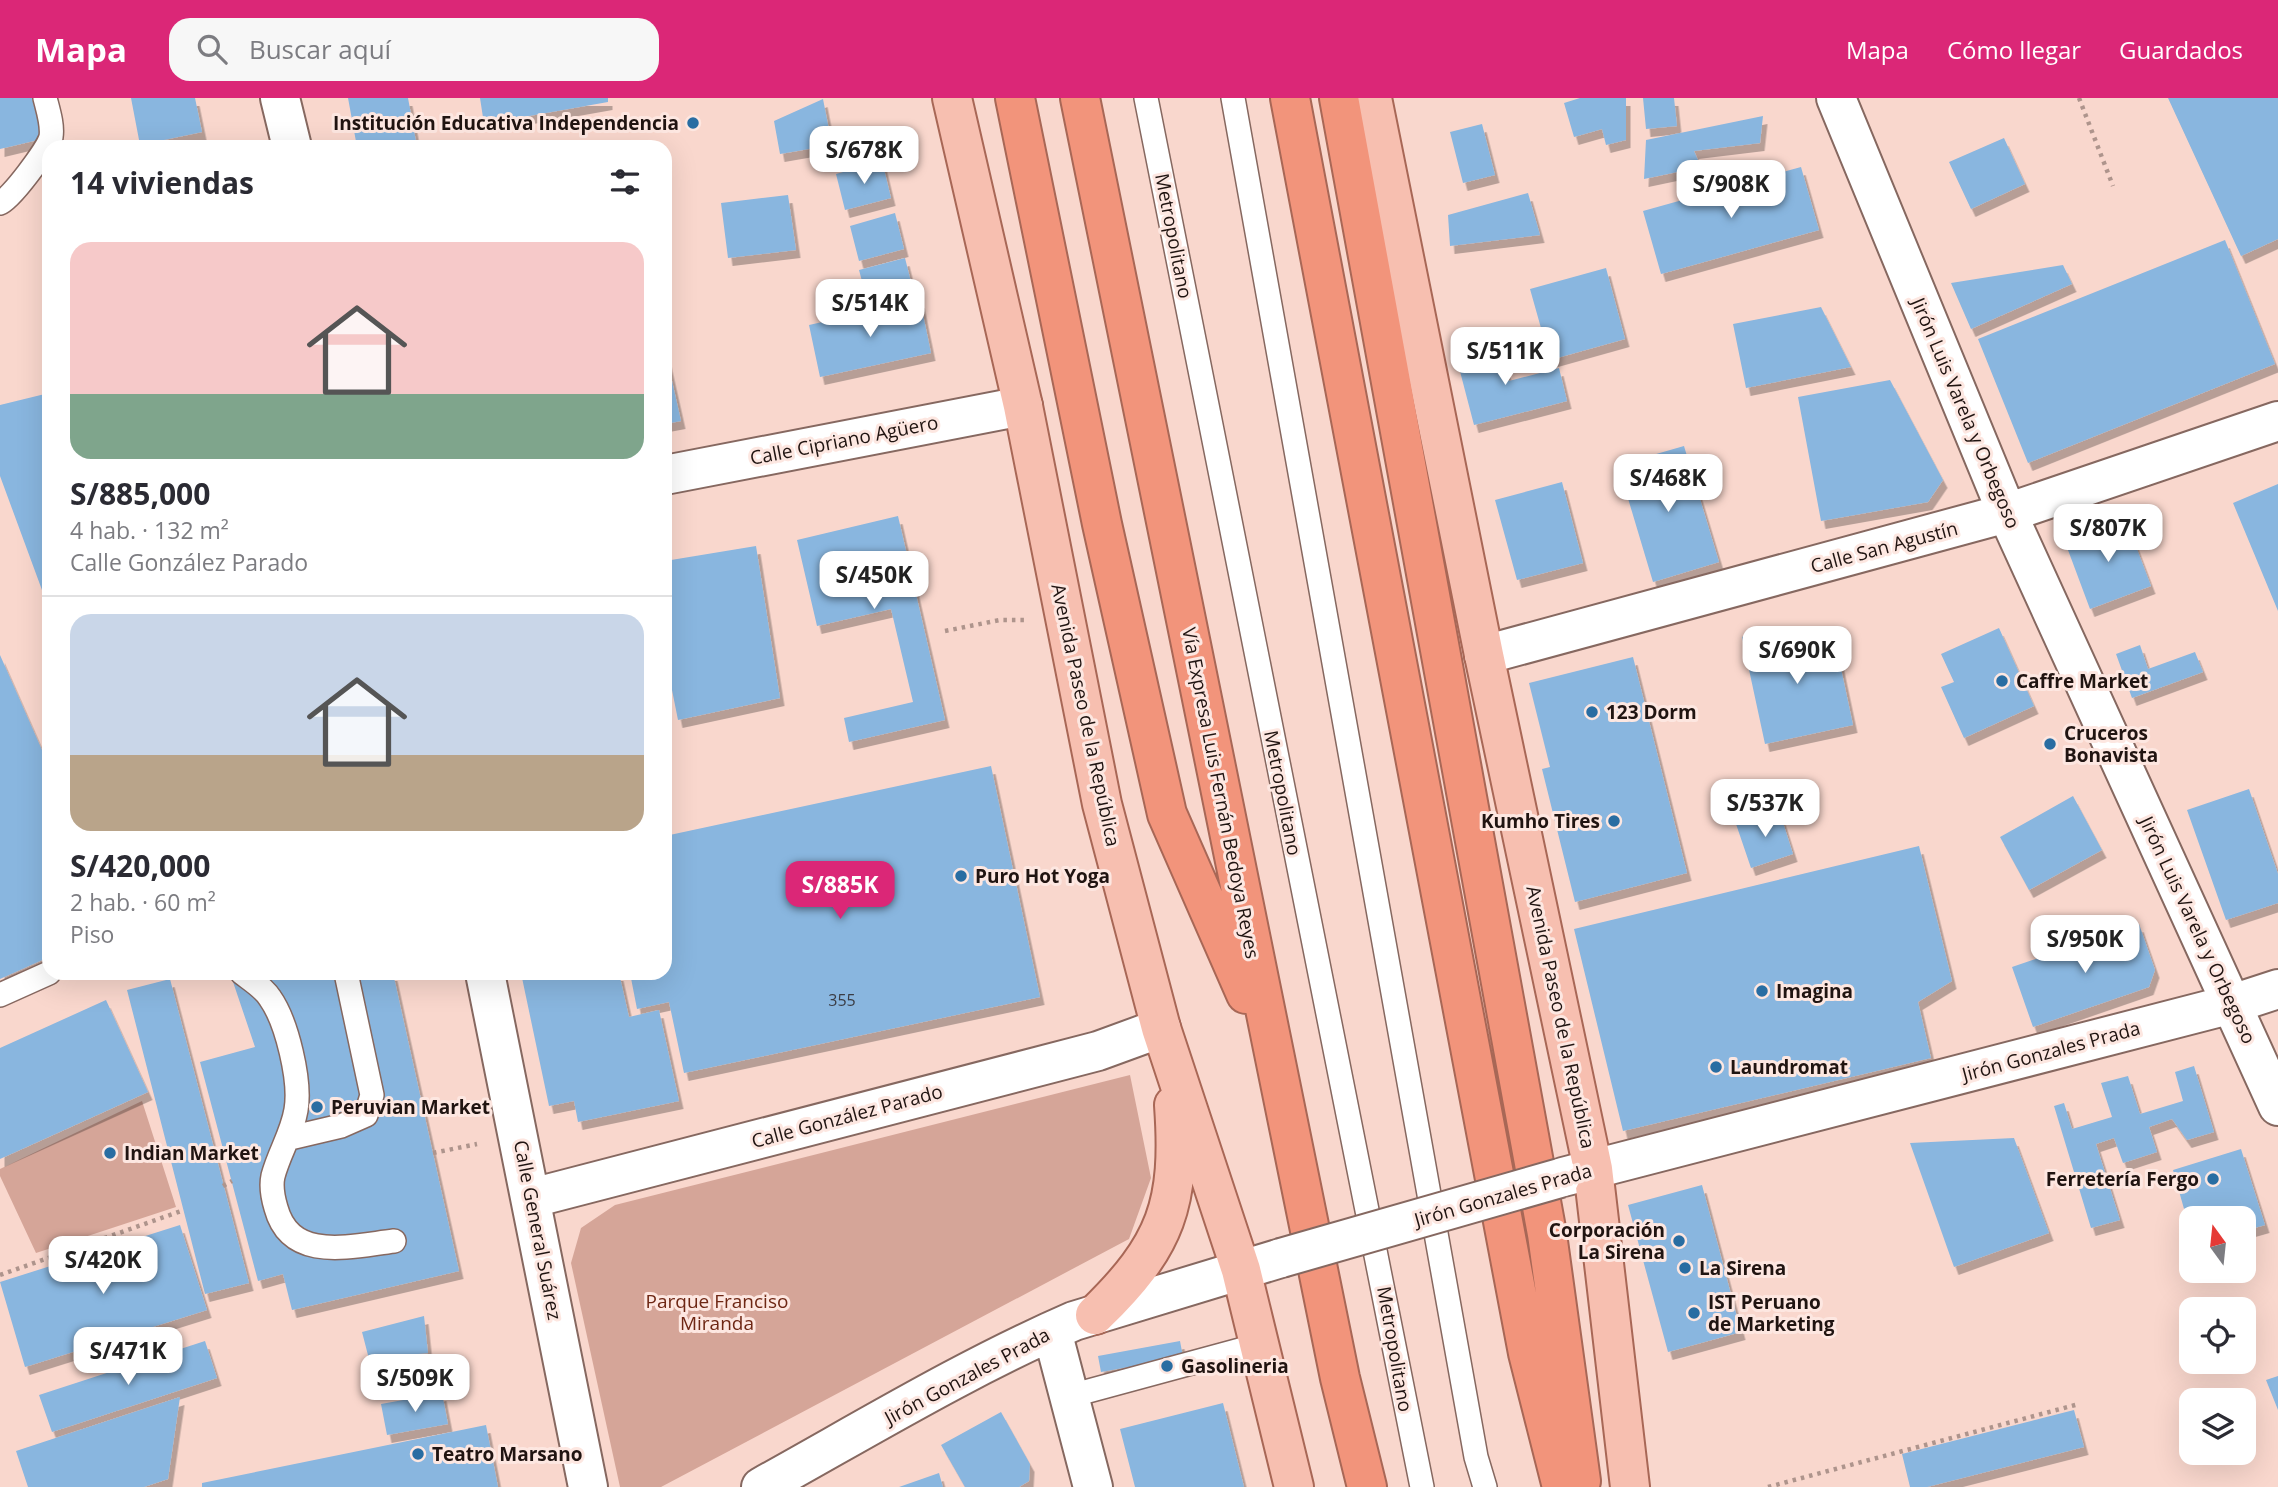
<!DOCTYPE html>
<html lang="es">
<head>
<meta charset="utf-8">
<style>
  :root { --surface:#fff; --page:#f7f7f7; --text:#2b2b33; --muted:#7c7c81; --line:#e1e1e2; --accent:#db2777 }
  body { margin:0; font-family:"Open Sans",sans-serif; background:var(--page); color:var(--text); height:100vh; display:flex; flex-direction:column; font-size:26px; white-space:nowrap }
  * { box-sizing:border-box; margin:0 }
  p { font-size:23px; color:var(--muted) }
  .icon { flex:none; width:38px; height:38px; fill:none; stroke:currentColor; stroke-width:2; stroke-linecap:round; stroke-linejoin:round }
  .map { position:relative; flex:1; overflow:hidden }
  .details { position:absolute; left:42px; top:42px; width:630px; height:840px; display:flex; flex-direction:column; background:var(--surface); border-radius:21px; box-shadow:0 7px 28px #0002 }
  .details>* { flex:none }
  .needle { width:46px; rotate:345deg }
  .tools { position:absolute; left:2179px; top:1108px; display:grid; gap:14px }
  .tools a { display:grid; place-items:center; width:77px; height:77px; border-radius:14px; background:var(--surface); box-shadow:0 7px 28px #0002; font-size:35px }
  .price { position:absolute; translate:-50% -60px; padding:0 16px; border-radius:14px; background:#fff; color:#222; font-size:23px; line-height:46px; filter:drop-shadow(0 2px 4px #0008) }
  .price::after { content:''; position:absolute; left:50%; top:42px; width:21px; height:16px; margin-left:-10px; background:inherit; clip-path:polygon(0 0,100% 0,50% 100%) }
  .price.current { background:var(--accent); color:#fff }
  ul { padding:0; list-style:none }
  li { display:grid; align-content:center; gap:14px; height:371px; padding:0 28px }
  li+li { border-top:2px solid var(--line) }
  li span { display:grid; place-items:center; height:217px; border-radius:21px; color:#555 }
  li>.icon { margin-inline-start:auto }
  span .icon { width:126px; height:126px; fill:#fffc; stroke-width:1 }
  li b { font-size:30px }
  h2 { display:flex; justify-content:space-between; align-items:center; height:84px; padding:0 28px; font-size:30px }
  header { display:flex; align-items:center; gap:42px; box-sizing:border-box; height:98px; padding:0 35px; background:var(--accent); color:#fff }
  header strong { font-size:33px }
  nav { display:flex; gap:38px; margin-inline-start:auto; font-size:24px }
  .search { width:490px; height:63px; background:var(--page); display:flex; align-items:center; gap:18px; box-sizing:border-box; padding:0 24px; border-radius:21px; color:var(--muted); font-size:26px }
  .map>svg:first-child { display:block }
</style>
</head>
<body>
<header>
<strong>Mapa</strong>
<div class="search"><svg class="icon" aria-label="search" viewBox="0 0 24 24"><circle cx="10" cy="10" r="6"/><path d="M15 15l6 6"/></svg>Buscar aquí</div>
<nav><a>Mapa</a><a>Cómo llegar</a><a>Guardados</a></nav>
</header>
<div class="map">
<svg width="2278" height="1389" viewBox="0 0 2278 1389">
  <defs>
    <filter id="shadow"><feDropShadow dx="4.5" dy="8" stdDeviation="0" flood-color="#0004"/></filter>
  </defs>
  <rect width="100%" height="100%" fill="#f9d7cd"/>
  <path fill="#d5a598" d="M1130 977 1151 1080 1129 1141 661 1389H620L571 1165 581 1130 615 1107Z
    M142 1003 176 1109 36 1155 0 1078V1071Z"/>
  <path fill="#89b6df" filter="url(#shadow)" d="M0 0H32L42 41 0 51Z
    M131 0H195L202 34 140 47Z
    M348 0H408L417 49H357Z
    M480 0H608V4L484 26Z
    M1580 0H1626V42L1606 47 1602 31 1574 39 1564 5Z
    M1643 0H1674L1677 28 1646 31Z
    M2168 0H2278V141L2241 158Z
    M823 1 832 47 780 56 774 23Z
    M1763 18 1760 45 1694 53 1701 69 1644 81 1646 42Z
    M1482 26 1495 77 1463 85 1450 34Z
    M2004 40 2025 86 1971 111 1949 64Z
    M882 63 891 100 845 112 836 76Z
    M1801 69 1819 132 1661 176 1643 113Z
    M1528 95 1540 137 1450 148 1448 117Z
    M788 97 796 152 728 160 721 105Z
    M895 115 904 151 859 163 850 128Z
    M2225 142 2275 266 2028 365 1978 241Z
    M905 160 914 196 869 209 859 172Z
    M2063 167 2072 186 1971 231 1951 185Z
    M1606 170 1625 241 1550 262 1530 191Z
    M920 202 931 255 820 279 809 227Z
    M1821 209 1851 269 1746 290 1733 226Z
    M1499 246 1509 283 1559 270 1567 303 1474 327 1456 258Z
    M665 252 681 323 665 326Z
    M1890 282 1943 382 1928 404 1821 423 1798 299Z
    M49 295V511L0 378V307Z
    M1684 348 1719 464 1653 484 1618 367Z
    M1562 384 1583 465 1517 482 1495 402Z
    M2278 386V513L2233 405Z
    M898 418 945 622 849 644 844 620 913 604 891 511 817 528 797 442Z
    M2126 422 2151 488 2090 511 2065 444Z
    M756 448 780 600 678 622 665 557V463Z
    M1759 529 1764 548 1833 533 1853 627 1765 646 1742 539Z
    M1999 530 2034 608 1964 640 1941 589 1954 584 1941 556Z
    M2140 547 2148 571 2195 554 2203 574 2132 600 2116 556Z
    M0 557 49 668V859L0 881Z
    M1633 559 1687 775 1575 804 1542 671 1550 669 1529 585Z
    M991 668 1040 899 684 975 669 904 637 911 630 875H665V738Z
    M2249 691 2278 776V805L2226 822 2187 712Z
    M2073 698 2102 752 2029 792 2000 739Z
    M1779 712 1793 756 1751 770 1736 726Z
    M1919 748 1952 883 1918 904 1931 960 1623 1033 1574 831Z
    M2139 826 2155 872 2149 889 2033 929 2012 869Z
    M230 875H393L459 1173 292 1212 283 1176 258 1183 200 964 255 949Z
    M521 875H619L629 919 659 912 679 1003 578 1024 574 1003 549 1008Z
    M170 881 249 1185 205 1196 127 892Z
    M106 902 148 994 0 1061V950Z
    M2194 968 2214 1034 2187 1042 2172 1021 2149 1029 2157 1054 2123 1065 2114 1040 2096 1046 2120 1122 2091 1130 2054 1008 2064 1005 2072 1031 2112 1019 2101 985 2128 978 2140 1016 2183 1003 2175 974Z
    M2014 1040 2049 1135 1954 1169 1910 1045Z
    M2241 1051 2265 1127 2244 1133V1120H2191L2190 1132 2173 1072Z
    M1702 1087 1741 1234 1668 1254 1628 1107Z
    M180 1127 207 1212 25 1269 0 1184Z
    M424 1218 428 1255 369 1261 362 1234Z
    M205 1243 217 1280 52 1334 39 1297Z
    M1180 1243 1183 1259 1101 1274 1098 1258Z
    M2278 1278V1312L2266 1282Z
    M442 1295 448 1326 387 1337 381 1306Z
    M180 1299 168 1381 144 1389H28L16 1353Z
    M1223 1305 1244 1389H1135L1120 1331Z
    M2074 1312 2084 1349 1927 1389H1910L1902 1356Z
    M1001 1314 1030 1366 1029 1383 1019 1389H965L941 1347Z
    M486 1327 498 1389H202V1385Z
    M939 1375 943 1389H899Z"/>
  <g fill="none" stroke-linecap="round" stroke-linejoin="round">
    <g stroke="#866860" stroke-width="26">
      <path id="lane" d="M1146 0 1422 1389
        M1233 0 1476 1359 1485 1389
        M0 105C10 102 48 51 51 39 53 27 48 12 45 0
        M242 875C251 882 264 890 270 900 287 924 301 983 296 1012 292 1036 279 1055 273 1078 271 1087 273 1100 276 1110 291 1165 351 1148 394 1143
        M0 897 49 875
        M290 1040 341 1028 366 1017 372 997 346 875
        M1070 1298 1258 1247"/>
    </g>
    <g stroke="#866860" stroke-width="42">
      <path id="street" d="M280 0 292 49
        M1836 0 2007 415 2278 1008
        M665 377 1023 308
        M1484 557 2007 415 2278 323
        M485 875 588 1389
        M1563 1079 2232 906 2278 891
        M532 1100 1098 953 1161 930
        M1052 1233 1093 1389
        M761 1389C864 1332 966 1270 1074 1223L1281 1160"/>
    </g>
    <g stroke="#a86756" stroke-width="42">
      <path id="primary" d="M952 0 1023 308 1102 706 1161 930 1241 1172 1294 1389
        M1372 0 1484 557 1593 1071 1630 1389
        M1095 1217C1167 1147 1181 1106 1174 1007"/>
    </g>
    <g stroke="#a86756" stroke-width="42">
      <path id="highway" d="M1015 0 1102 426 1167 716 1246 896
        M1080 0 1340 1280 1367 1389
        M1290 0 1528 1255 1562 1389
        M1339 0 1547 1136 1581 1383"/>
    </g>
    <path stroke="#ae948c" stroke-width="4.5" stroke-dasharray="3.5 5" stroke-linecap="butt" d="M2079 0 2113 88
      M945 533 1000 522H1024
      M433 1055 477 1046
      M223 1088 232 1083
      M0 1177 184 1112
      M1768 1389 2079 1306"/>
    <use href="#lane" stroke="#fff" stroke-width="23"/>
    <use href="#street" stroke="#fff" stroke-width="38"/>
    <use href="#primary" stroke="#f7bfb0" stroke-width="38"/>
    <use href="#highway" stroke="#f2947b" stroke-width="38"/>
    <g stroke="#866860" stroke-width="42" stroke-linecap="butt">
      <path id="street-bridge" d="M1281 1160 1560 1080"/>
    </g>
    <use href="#street-bridge" stroke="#fff" stroke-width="38"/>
  </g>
  <g fill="#296da2" stroke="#fde7e1" stroke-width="2.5">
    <circle cx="693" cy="25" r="7"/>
    <circle cx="2002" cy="583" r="7"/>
    <circle cx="1592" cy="614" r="7"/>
    <circle cx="2050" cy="646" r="7"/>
    <circle cx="1614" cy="723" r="7"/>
    <circle cx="961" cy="778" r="7"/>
    <circle cx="1762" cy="893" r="7"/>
    <circle cx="1716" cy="969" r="7"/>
    <circle cx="317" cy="1009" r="7"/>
    <circle cx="110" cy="1055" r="7"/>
    <circle cx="2213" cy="1081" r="7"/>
    <circle cx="1679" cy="1143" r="7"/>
    <circle cx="1685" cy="1170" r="7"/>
    <circle cx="1694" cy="1215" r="7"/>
    <circle cx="1167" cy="1268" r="7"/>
    <circle cx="418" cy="1356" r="7"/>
  </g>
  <g text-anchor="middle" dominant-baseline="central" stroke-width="6" stroke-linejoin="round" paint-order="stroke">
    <g font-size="16" fill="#3a3c44">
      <text x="842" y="902">355</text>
    </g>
    <g font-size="19" font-weight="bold" fill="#201411" stroke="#fde7e1" text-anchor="start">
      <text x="679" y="25" text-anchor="end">Institución Educativa Independencia</text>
      <text x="2016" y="583">Caffre Market</text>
      <text x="1606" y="614">123 Dorm</text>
      <text x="2064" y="635">Cruceros<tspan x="2064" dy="22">Bonavista</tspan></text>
      <text x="1600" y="723" text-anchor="end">Kumho Tires</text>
      <text x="975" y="778">Puro Hot Yoga</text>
      <text x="1776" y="893">Imagina</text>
      <text x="1730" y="969">Laundromat</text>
      <text x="331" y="1009">Peruvian Market</text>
      <text x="124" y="1055">Indian Market</text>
      <text x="2199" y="1081" text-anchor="end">Ferretería Fergo</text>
      <text x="1665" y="1132" text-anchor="end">Corporación<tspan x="1665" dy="22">La Sirena</tspan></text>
      <text x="1699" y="1170">La Sirena</text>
      <text x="1708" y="1204">IST Peruano<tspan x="1708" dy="22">de Marketing</tspan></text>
      <text x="1181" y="1268">Gasolineria</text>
      <text x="432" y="1356">Teatro Marsano</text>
    </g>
    <g font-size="19" fill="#201411" stroke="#fde7e1">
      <text transform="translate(1174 138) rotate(79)">Metropolitano</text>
      <text transform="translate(1966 315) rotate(67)">Jirón Luis Varela y Orbegoso</text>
      <text transform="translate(844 342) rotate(-11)">Calle Cipriano Agüero</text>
      <text transform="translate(1884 449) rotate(-15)">Calle San Agustín</text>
      <text transform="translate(1086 617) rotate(78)">Avenida Paseo de la República</text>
      <text transform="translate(1221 695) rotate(79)">Vía Expresa Luis Fernán Bedoya Reyes</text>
      <text transform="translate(1283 695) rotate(79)">Metropolitano</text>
      <text transform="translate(2198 832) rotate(65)">Jirón Luis Varela y Orbegoso</text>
      <text transform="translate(1561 919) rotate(78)">Avenida Paseo de la República</text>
      <text transform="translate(2051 953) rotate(-15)">Jirón Gonzales Prada</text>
      <text transform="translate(847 1018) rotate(-15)">Calle González Parado</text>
      <text transform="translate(1503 1097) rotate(-16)">Jirón Gonzales Prada</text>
      <text transform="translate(538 1132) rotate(79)">Calle General Suárez</text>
      <text transform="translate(1395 1251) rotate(80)">Metropolitano</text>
      <text transform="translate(967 1278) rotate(-28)">Jirón Gonzales Prada</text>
    </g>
    <g font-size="19" fill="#6e2714" stroke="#fde7e1">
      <text x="717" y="1203">Parque Franciso<tspan x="717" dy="22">Miranda</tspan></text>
    </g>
  </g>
</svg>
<div class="tools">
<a><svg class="needle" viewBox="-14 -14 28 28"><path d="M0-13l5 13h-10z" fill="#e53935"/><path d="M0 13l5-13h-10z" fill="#7c7c81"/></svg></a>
<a><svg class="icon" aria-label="locate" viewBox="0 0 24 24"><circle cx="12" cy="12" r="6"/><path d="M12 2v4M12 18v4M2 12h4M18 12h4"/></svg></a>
<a><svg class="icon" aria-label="layers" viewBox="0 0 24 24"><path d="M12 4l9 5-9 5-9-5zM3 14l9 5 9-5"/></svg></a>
</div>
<b class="price" style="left:864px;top:88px">S/678K</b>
<b class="price" style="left:1731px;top:122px">S/908K</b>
<b class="price" style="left:870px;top:241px">S/514K</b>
<b class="price" style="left:1505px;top:289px">S/511K</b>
<b class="price" style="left:1668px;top:416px">S/468K</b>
<b class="price" style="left:2108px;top:466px">S/807K</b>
<b class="price" style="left:874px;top:513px">S/450K</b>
<b class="price" style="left:1797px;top:588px">S/690K</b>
<b class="price" style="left:1765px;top:741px">S/537K</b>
<b class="price current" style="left:840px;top:823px">S/885K</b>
<b class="price" style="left:2085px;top:877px">S/950K</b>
<b class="price" style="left:103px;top:1198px">S/420K</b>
<b class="price" style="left:128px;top:1289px">S/471K</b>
<b class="price" style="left:415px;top:1316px">S/509K</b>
<section class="details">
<h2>14 viviendas<svg class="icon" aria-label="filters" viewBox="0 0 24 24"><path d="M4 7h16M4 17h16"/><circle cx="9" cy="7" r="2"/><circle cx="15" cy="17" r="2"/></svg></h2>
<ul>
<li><span style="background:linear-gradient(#f6c9c9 70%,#7fa58c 0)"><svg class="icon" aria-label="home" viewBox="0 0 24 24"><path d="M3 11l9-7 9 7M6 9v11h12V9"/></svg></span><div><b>S/885,000</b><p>4 hab. · 132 m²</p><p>Calle González Parado</p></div></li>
<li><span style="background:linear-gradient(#c9d6e8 65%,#b9a48a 0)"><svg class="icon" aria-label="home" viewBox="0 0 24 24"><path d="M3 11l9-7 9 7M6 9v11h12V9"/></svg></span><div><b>S/420,000</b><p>2 hab. · 60 m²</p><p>Piso</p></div></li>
</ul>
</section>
</div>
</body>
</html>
